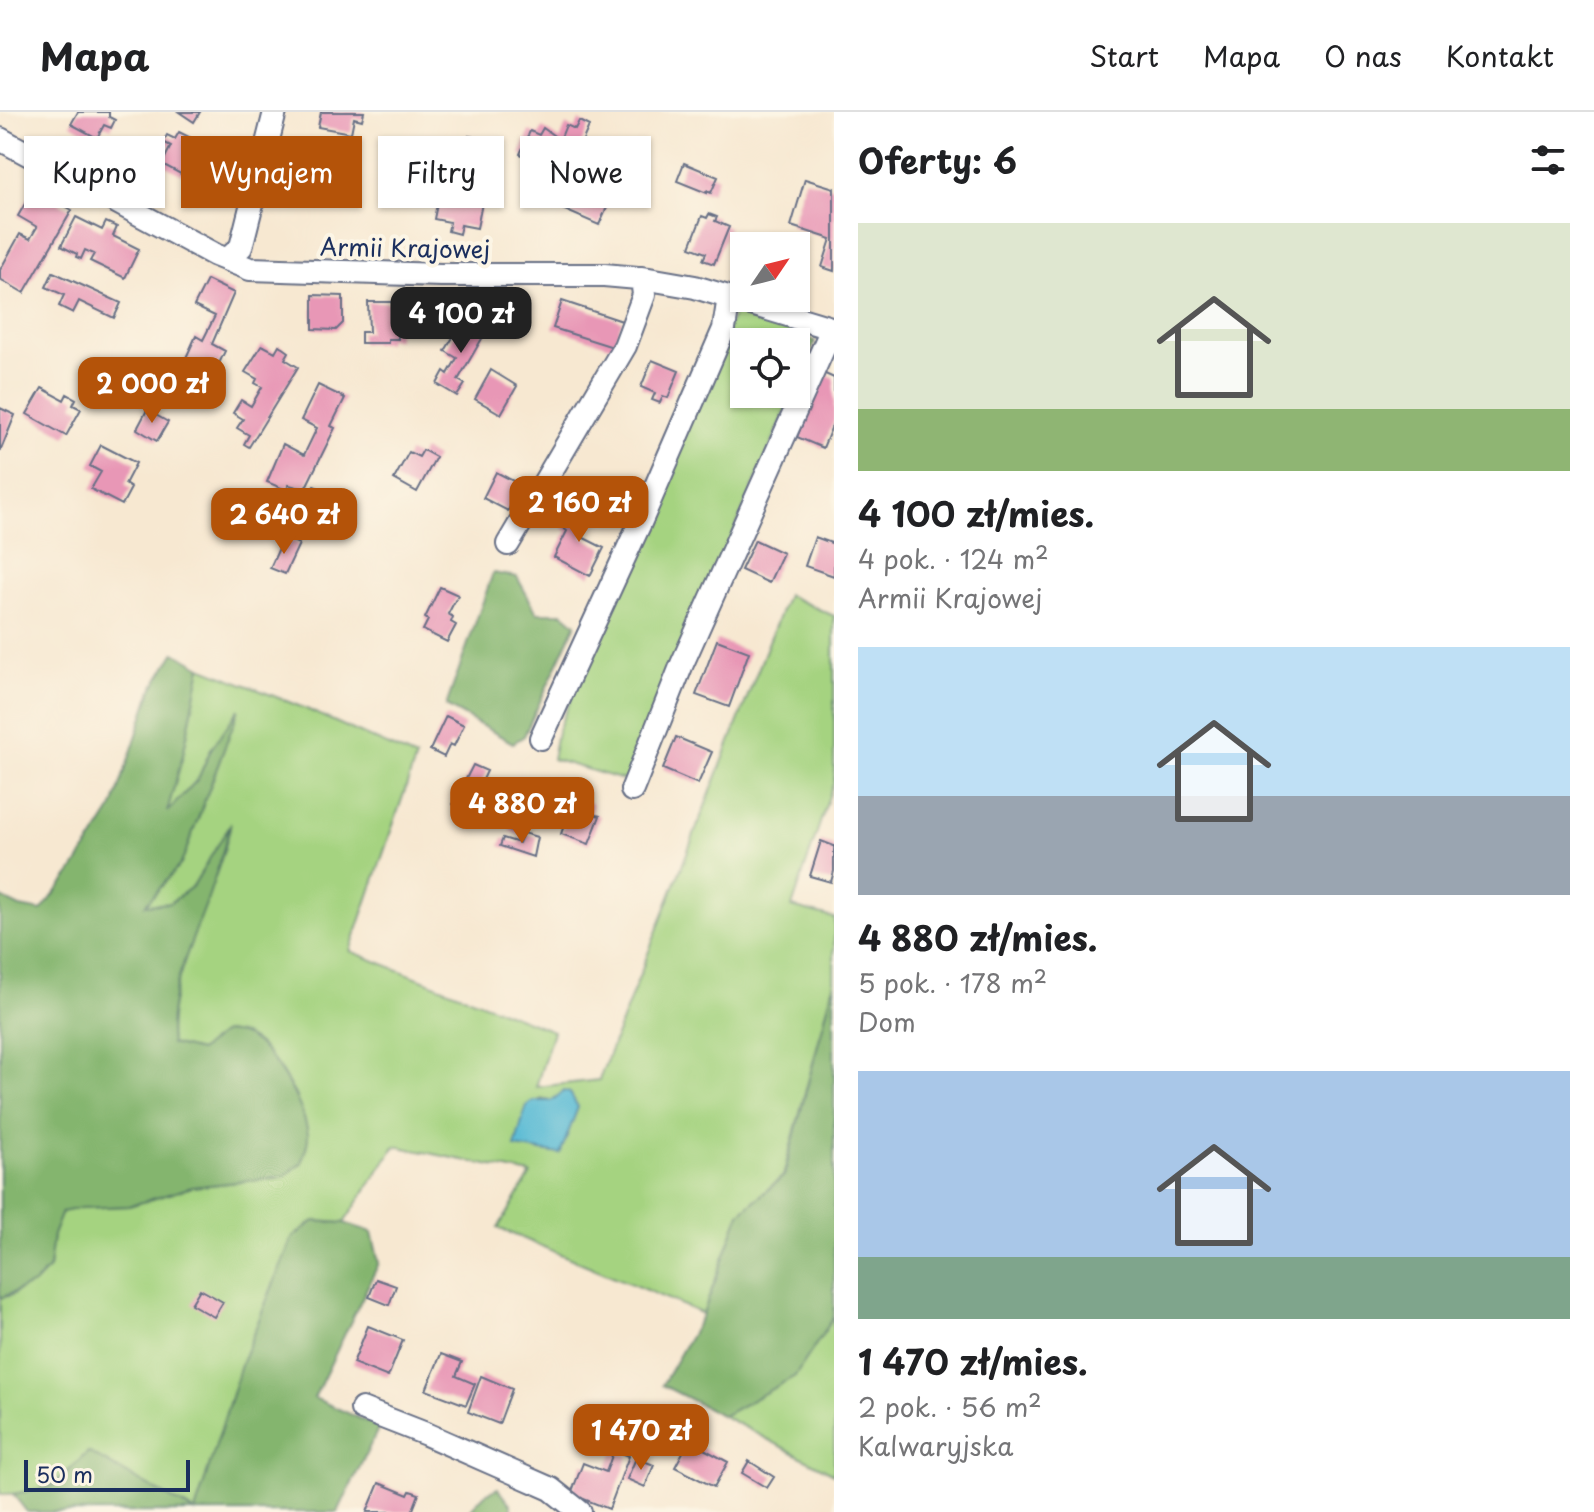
<!DOCTYPE html>
<html lang="pl">
<head>
<meta charset="utf-8">
<style>
  :root { --surface:#fff; --page:#f6f6f6; --text:#202124; --muted:#757577; --line:#e0e0e0; --accent:#b45309 }
  body { margin:0; font-family:"Playpen Sans",sans-serif; background:var(--page); color:var(--text); height:100vh; display:flex; flex-direction:column; font-size:30px; white-space:nowrap }
  * { box-sizing:border-box; margin:0 }
  p { font-size:26px; color:var(--muted) }
  .icon { flex:none; width:44px; height:44px; fill:none; stroke:currentColor; stroke-width:2; stroke-linecap:round; stroke-linejoin:round }
  .map { position:relative; flex:1; overflow:hidden }
  .side { display:flex; flex-direction:column; background:var(--surface); width:760px }
  .side>* { flex:none }
  .banner { position:absolute; left:24px; top:24px; width:690px; height:72px; display:flex; gap:16px }
  .needle { width:52px; rotate:55deg }
  .controls { position:absolute; left:730px; top:120px; display:grid; gap:16px }
  .controls a { display:grid; place-items:center; width:80px; height:80px; border-radius:0px; background:var(--surface); box-shadow:0 2px 6px #0004; font-size:40px }
  .scale { position:absolute; left:24px; bottom:20px; width:166px; box-sizing:border-box; padding-left:8px; border:4px solid #1b2f5e; border-top:0; font-size:22px; line-height:28px; white-space:nowrap; color:#1b2f5e; -webkit-text-stroke:6px #fcf5e5; paint-order:stroke }
  .price { position:absolute; translate:-50% -68px; padding:0 18px; border-radius:16px; background:var(--accent); color:#fff; font-size:26px; line-height:52px; filter:drop-shadow(0 2px 4px #0008) }
  .price::after { content:''; position:absolute; left:50%; top:48px; width:24px; height:18px; margin-left:-12px; background:inherit; clip-path:polygon(0 0,100% 0,50% 100%) }
  .price.selected { background:#222; color:#fff }
  ul { padding:0; list-style:none }
  li { display:grid; align-content:center; gap:16px; height:424px; padding:0 24px }
  li span { display:grid; place-items:center; height:248px; border-radius:0px; color:#555 }
  li>.icon { margin-inline-start:auto }
  span .icon { width:144px; height:144px; fill:#fffc; stroke-width:1 }
  li b { font-size:34px }
  h2 { display:flex; justify-content:space-between; align-items:center; height:96px; padding:0 24px; font-size:34px }
  .tag { padding:0 28px; border-radius:0px; background:var(--surface); box-shadow:0 2px 6px #0004; font-size:28px; line-height:72px }
  .tag.selected { background:var(--accent); color:#fff }
  header { display:flex; align-items:center; gap:48px; box-sizing:border-box; height:112px; padding:0 40px; background:var(--surface); border-bottom:2px solid var(--line) }
  header strong { font-size:38px }
  nav { display:flex; gap:44px; margin-inline-start:auto; font-size:28px }
  main { display:flex; flex:1; min-height:0 }
  .map>svg:first-child { display:block }
</style>
</head>
<body>
<header>
<strong>Mapa</strong>
<nav><a>Start</a><a>Mapa</a><a>O nas</a><a>Kontakt</a></nav>
</header>
<main>
<div class="map">
<svg width="834" height="1400" viewBox="0 0 834 1400">
  <rect width="100%" height="100%" fill="#fcf5e5"/>
  <filter id="ink" filterUnits="userSpaceOnUse"><feTurbulence type="fractalNoise" baseFrequency=".0125" numOctaves="2"/><feDisplacementMap in="SourceGraphic" scale="16" xChannelSelector="R" yChannelSelector="G"/><feConvolveMatrix kernelMatrix="1 2 1 2 8 2 1 2 1" color-interpolation-filters="sRGB"/></filter>
  <filter id="wash" filterUnits="userSpaceOnUse"><feTurbulence type="fractalNoise" baseFrequency=".006" numOctaves="4" result="noise"/><feDisplacementMap in="SourceGraphic" scale="32" xChannelSelector="R" yChannelSelector="G"/><feGaussianBlur stdDeviation="1.8" result="paint"/><feColorMatrix in="noise" values="0 0 0 0 0 0 0 0 0 0 0 0 0 0 0 0 0 1.4 0 .05"/><feComposite in="paint" operator="in"/></filter>
  <g filter="url(#wash)">
    <rect width="100%" height="100%" fill="#f7e8d1"/>
    <path fill="#a5d380" stroke="#60816f" stroke-width="2" fill-rule="evenodd" d="M735 198 815 229 796 274V230H744V282H793L627 669 552 647 557 620Z
      M787 483 834 504V669L792 795 834 806V871L783 1064 740 1101 703 1202 498 1116 531 1062 395 1034 344 1111 314 1109 292 1126 242 1250 195 1400 88 1341C57 1370 46 1383 0 1382V1186L12 1183 49 1157 53 1123 62 1100 81 1096 129 1094 192 1075 283 1065 297 986 281 959 265 941 245 924 224 920 199 939 171 932C163 871 217 779 230 715L193 774 170 791 144 794 181 752 237 602 211 637 198 667 166 702 183 643 201 555 304 596 416 646 350 839 553 919 536 975 599 968ZM564 980 570 981 578 995 560 1042 515 1035 527 994 542 987 551 989Z
      M834 1205V1362L723 1304 795 1264Z"/>
    <path fill="#84b56e" stroke="#507266" stroke-width="2" d="M493 461 517 465 537 501H563L576 512 524 624 513 631 446 594Z
      M175 540 201 555 183 643 167 700 198 667 211 637 239 597 181 752 145 793 170 791 193 774 231 711C224 737 216 763 207 789 191 833 165 885 171 932L199 939 224 920C230 921 237 921 243 923 272 934 303 992 308 1022 309 1031 304 1043 301 1052L283 1065 192 1075 129 1094 81 1096 62 1100 53 1123 49 1156 34 1172 0 1186V785L20 795 41 799 72 760 113 695 152 577Z
      M834 871V1205L795 1264 723 1304 662 1273 703 1202 740 1101 784 1064Z
      M314 1109 344 1111 372 1120 379 1151 314 1286 379 1315 338 1400H27L13 1382 53 1374 88 1340 195 1400 242 1250 292 1126Z
      M498 1376 511 1393 512 1400H468L485 1382Z"/>
    <path fill="#56bad4" stroke="#387499" stroke-width="2" d="M564 979 570 981 578 995 560 1042 515 1035 523 1005 527 994 533 989H551Z"/>
    <g id="blocks">
      <path fill="#e897b6" d="M78 0H109V5L115 8 111 16 104 13 97 26 71 12Z
        M179 0H200L194 10Z
        M321 0H364L362 8 354 6 351 21 318 15Z
        M579 9 589 14 575 46 561 39 553 57 520 42 530 19 539 23 543 16 560 28 566 13 575 17Z
        M179 20 209 35 192 68 162 52 171 34 163 30 167 23 175 27Z
        M469 24 494 29 490 52 465 48Z
        M581 49 595 55 589 69 600 74 598 81 611 86 599 113 560 96Z
        M684 51 718 65 711 81 707 79V81L677 69Z
        M805 67 834 76V159L822 155 831 127 791 114Z
        M454 72 468 75 467 83 483 86 477 116 461 113 459 122 448 119 450 110 434 107 440 77 452 80Z
        M34 76 72 98 24 181 0 167V158L20 122 30 127 37 115 18 104Z
        M709 102 717 105 715 109 729 115 714 152 703 148 706 141 690 135 702 104 707 106Z
        M76 105 102 118 106 110 117 115 113 124 139 137 125 166 90 149 94 142 85 138 81 147 76 145 77 142 61 134Z
        M53 160 121 191 114 206 79 189 73 201 59 194 64 183 46 175Z
        M207 168 234 181 212 232 225 239 214 262 185 248 196 224 203 228 215 204 194 194Z
        M313 183 343 184V211L336 218 313 217Z
        M562 189 622 209 613 235 553 216Z
        M368 190H398V227H388V231H361V220H369Z
        M462 210 469 214 472 210 487 218 458 268 465 272 457 284 437 272 444 259 448 262 457 246 445 239Z
        M262 233 275 240 279 233 289 240 285 247 298 255 249 335 244 332 249 323 237 316 243 307 233 301 241 288 251 294 262 275 255 271 257 267 245 260Z
        M652 248 679 259 668 286 663 284 660 291 652 288 655 281 641 275Z
        M491 258 517 274 501 302 475 287Z
        M823 261 834 266V309L823 336 797 325Z
        M318 273 345 286 331 314 335 316 305 377 289 373 286 378 267 370 283 332 304 343 317 316 301 308Z
        M42 276 64 288 67 282 76 287 73 293 81 297 66 324 27 302Z
        M0 296 15 303 0 340Z
        M147 298 168 310 157 329 137 317Z
        M101 333 136 351 125 372 131 376 122 393 91 377 101 360 90 354Z
        M423 338 436 345 417 380 394 367 409 340 419 345Z
        M496 360 521 373 519 377 526 381 521 389 515 385 508 399 483 386Z
        M314 374 323 378 320 384 331 390 316 421 291 409 306 378 311 380Z
        M583 391 593 396 584 414 588 415 582 425 604 436 590 464 554 445 567 419 563 416 569 406 574 408Z
        M284 425 299 432 285 462 270 456Z
        M815 425 834 432V464L805 454Z
        M755 428 783 441 769 471 741 458Z
        M440 475 458 483 448 502 453 505 451 510 456 513 447 530 423 518 428 508 425 506Z
        M717 528 749 540 729 595 696 583Z
        M446 604 464 613 454 634 450 632 444 645 430 638Z
        M676 625 712 640 698 672 663 657Z
        M473 653 487 659 480 674 496 682 482 710 471 705 472 702 453 692Z
        M586 689 593 692 590 701 600 704 589 732 561 722 571 694 583 698Z
        M515 703 527 707 522 723 510 719Z
        M523 721 537 725 533 745 500 734 503 726 519 731Z
        M821 729 834 734V759L831 770 810 764Z
        M376 1167 396 1174 389 1193 369 1185Z
        M200 1177 223 1190 214 1205 191 1192Z
        M368 1214 403 1228 388 1265 353 1251Z
        M441 1242 462 1250 456 1264 475 1272 466 1293 426 1278Z
        M481 1264 512 1277 499 1312 468 1300Z
        M689 1329 728 1350 714 1375 675 1355Z
        M614 1338 629 1344 609 1397 571 1382 583 1351 606 1360Z
        M636 1346 654 1353 645 1375 627 1367Z
        M749 1349 774 1365 767 1376 742 1361Z
        M379 1371 408 1383 410 1379 419 1382 412 1400H367Z"/>
    </g>
  </g>
  <g filter="url(#ink)">
    <use href="#blocks" fill-opacity="0" stroke="#687086" stroke-width="2"/>
    <g fill="none" stroke-linecap="round" stroke-linejoin="round">
      <g stroke="#687086" stroke-width="26">
        <path id="minor" d="M0 27 215 143 250 157 441 163H604L649 167 695 175 834 217
          M227 148 241 135 275 0
          M508 432 625 234 644 183 642 166
          M541 626 640 411 724 217 729 185
          M632 678 682 552 832 217
          M362 1297 426 1322 551 1377 580 1400"/>
      </g>
      <use href="#minor" stroke="#fff" stroke-width="22"/>
    </g>
  </g>
  <g text-anchor="middle" dominant-baseline="central" stroke-width="8" stroke-linejoin="round" paint-order="stroke">
    <g font-size="24" fill="#1b2f5e" stroke="#fcf5e5">
      <text transform="translate(405 135) rotate(1)">Armii Krajowej</text>
    </g>
  </g>
</svg>
<div class="controls">
<a><svg class="needle" viewBox="-14 -14 28 28"><path d="M0-13l5 13h-10z" fill="#e53935"/><path d="M0 13l5-13h-10z" fill="#757577"/></svg></a>
<a><svg class="icon" aria-label="locate" viewBox="0 0 24 24"><circle cx="12" cy="12" r="6"/><path d="M12 2v4M12 18v4M2 12h4M18 12h4"/></svg></a>
</div>
<div class="scale">50 m</div>
<b class="price selected" style="left:461px;top:243px">4 100 zł</b>
<b class="price" style="left:152px;top:313px">2 000 zł</b>
<b class="price" style="left:579px;top:432px">2 160 zł</b>
<b class="price" style="left:284px;top:444px">2 640 zł</b>
<b class="price" style="left:522px;top:733px">4 880 zł</b>
<b class="price" style="left:641px;top:1360px">1 470 zł</b>
<div class="banner">
<a class="tag">Kupno</a>
<a class="tag selected">Wynajem</a>
<a class="tag">Filtry</a>
<a class="tag">Nowe</a>
</div>
</div>
<section class="side">
<h2>Oferty: 6<svg class="icon" aria-label="filters" viewBox="0 0 24 24"><path d="M4 7h16M4 17h16"/><circle cx="9" cy="7" r="2"/><circle cx="15" cy="17" r="2"/></svg></h2>
<ul>
<li><span style="background:linear-gradient(#dfe7d0 75%,#8fb573 0)"><svg class="icon" aria-label="home" viewBox="0 0 24 24"><path d="M3 11l9-7 9 7M6 9v11h12V9"/></svg></span><div><b>4 100 zł/mies.</b><p>4 pok. · 124 m²</p><p>Armii Krajowej</p></div></li>
<li><span style="background:linear-gradient(#bfe0f5 60%,#9aa5b1 0)"><svg class="icon" aria-label="home" viewBox="0 0 24 24"><path d="M3 11l9-7 9 7M6 9v11h12V9"/></svg></span><div><b>4 880 zł/mies.</b><p>5 pok. · 178 m²</p><p>Dom</p></div></li>
<li><span style="background:linear-gradient(#a9c7e8 75%,#7fa58c 0)"><svg class="icon" aria-label="home" viewBox="0 0 24 24"><path d="M3 11l9-7 9 7M6 9v11h12V9"/></svg></span><div><b>1 470 zł/mies.</b><p>2 pok. · 56 m²</p><p>Kalwaryjska</p></div></li>
</ul>
</section>
</main>
</body>
</html>
